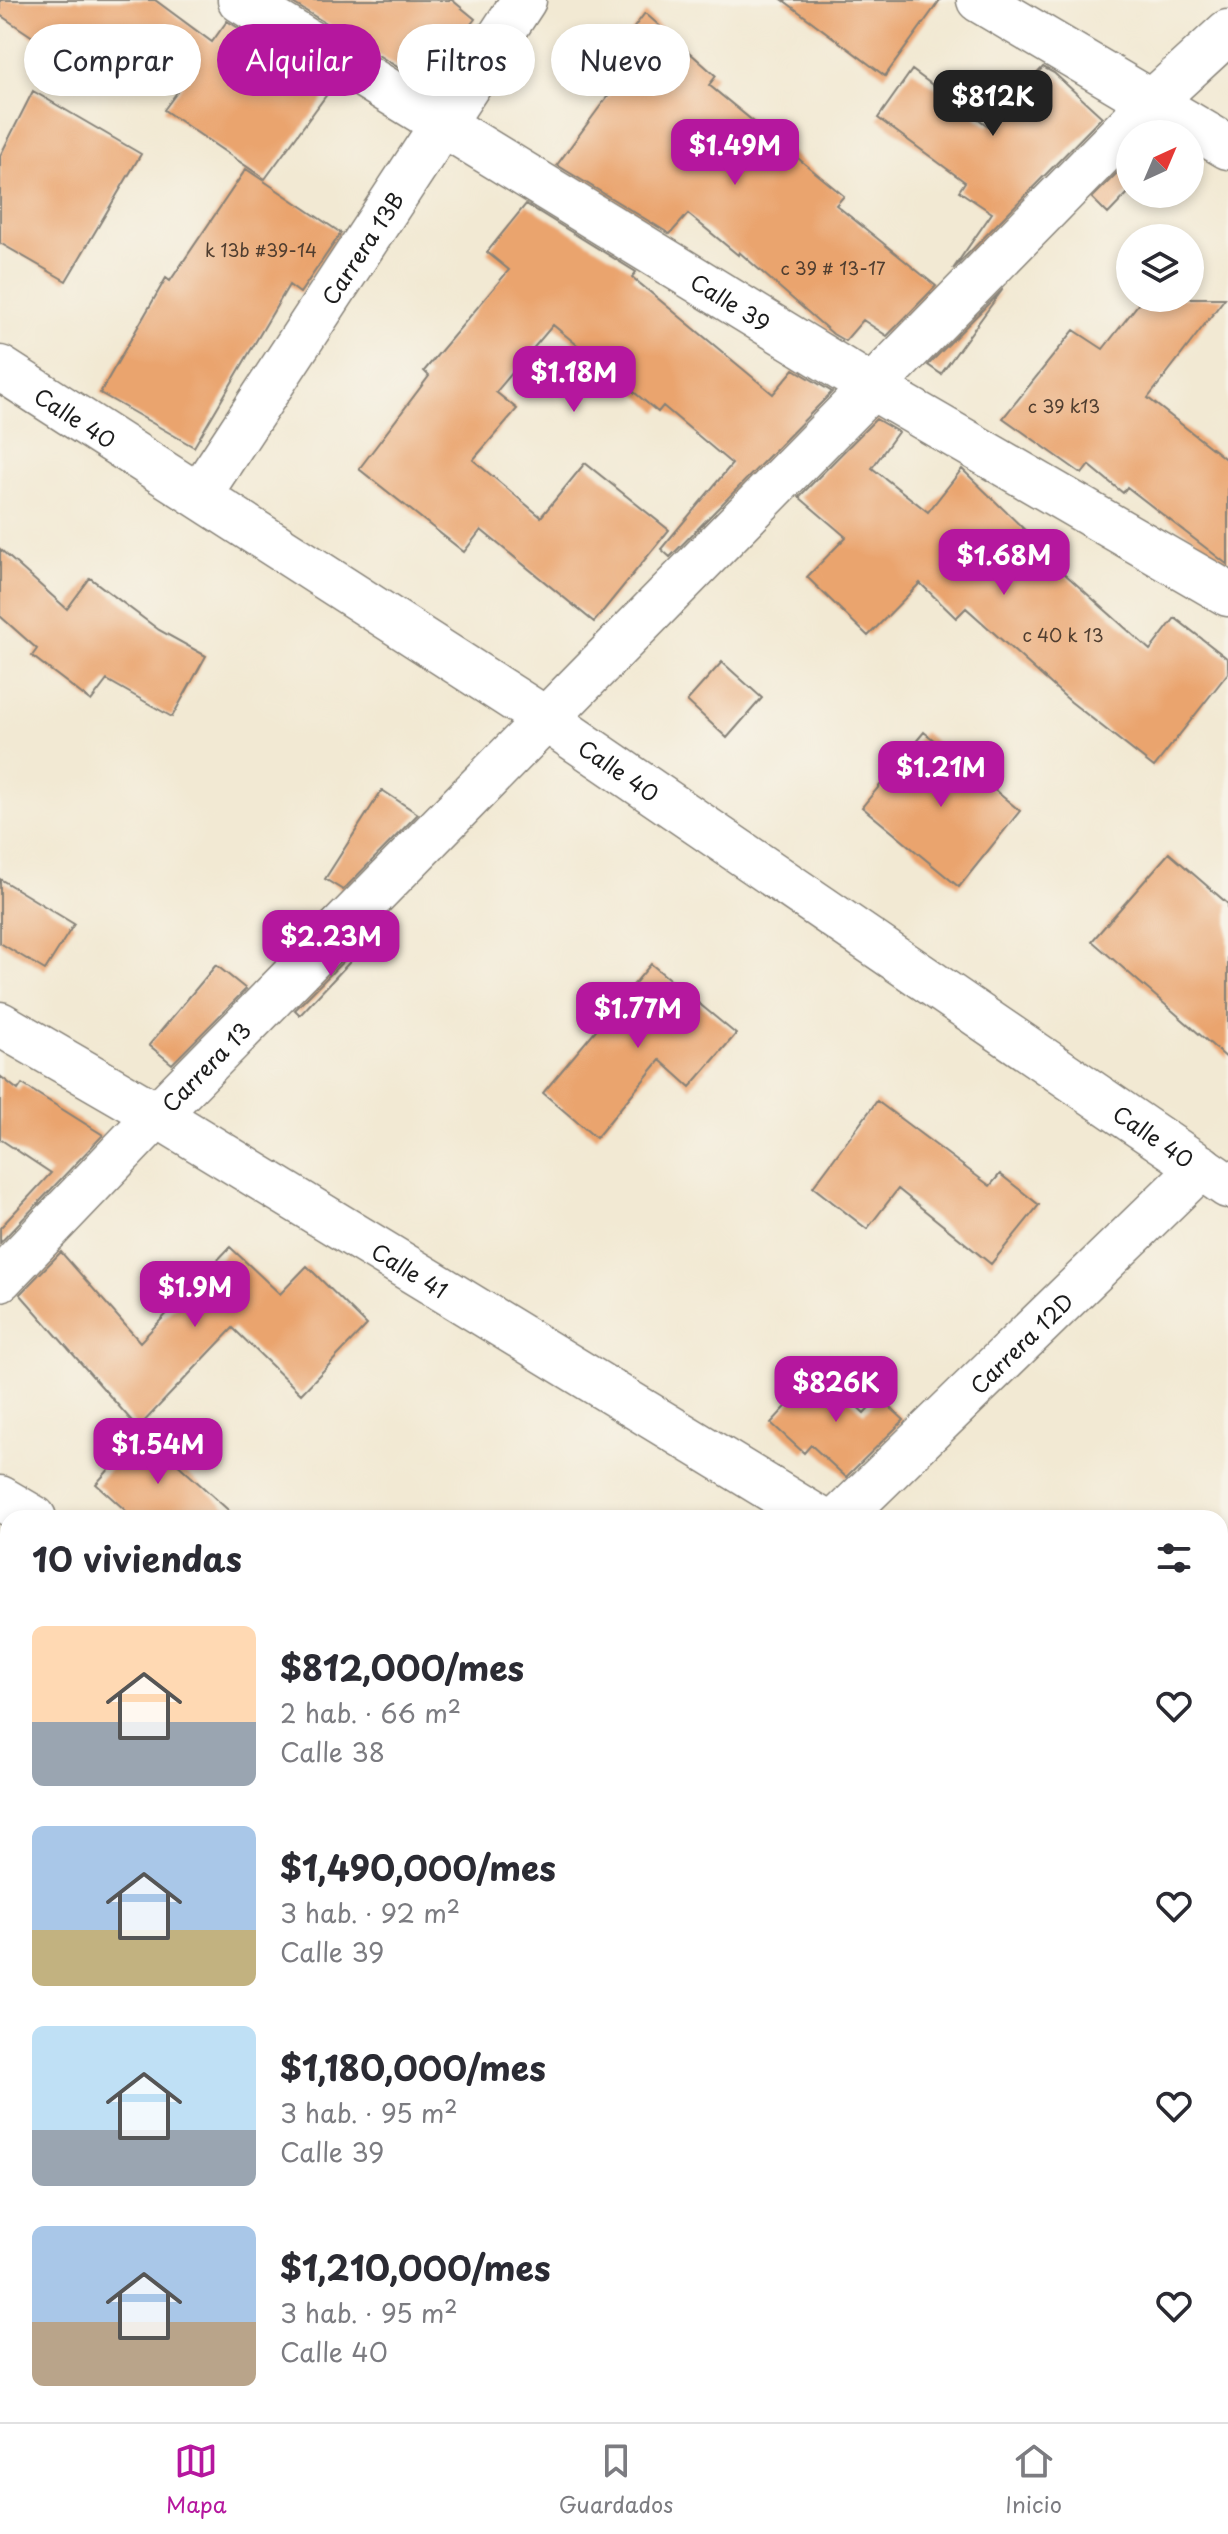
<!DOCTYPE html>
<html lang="es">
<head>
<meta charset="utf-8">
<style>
  :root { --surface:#fff; --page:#f7f7f7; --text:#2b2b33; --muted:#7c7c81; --line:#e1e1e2; --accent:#b5179e }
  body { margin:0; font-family:"Playpen Sans",sans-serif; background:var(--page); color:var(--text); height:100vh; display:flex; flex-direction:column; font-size:30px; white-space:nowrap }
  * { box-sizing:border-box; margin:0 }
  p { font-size:26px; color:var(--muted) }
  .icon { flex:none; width:44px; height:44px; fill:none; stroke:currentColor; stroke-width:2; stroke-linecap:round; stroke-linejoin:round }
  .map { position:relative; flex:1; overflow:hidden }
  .sheet { position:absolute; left:0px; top:1510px; width:1228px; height:912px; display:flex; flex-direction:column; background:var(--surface); border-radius:24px 24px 0 0; box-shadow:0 4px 12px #0003 }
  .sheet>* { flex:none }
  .banner { position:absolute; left:24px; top:24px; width:800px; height:72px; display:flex; gap:16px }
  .needle { width:52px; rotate:44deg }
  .fabs { position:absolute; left:1116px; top:120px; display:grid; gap:16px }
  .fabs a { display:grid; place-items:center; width:88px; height:88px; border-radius:50%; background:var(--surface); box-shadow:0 4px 12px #0003; font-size:40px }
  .price { position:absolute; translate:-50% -68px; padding:0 18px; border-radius:16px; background:var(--accent); color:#fff; font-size:26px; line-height:52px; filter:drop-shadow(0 2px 4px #0008) }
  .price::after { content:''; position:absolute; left:50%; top:48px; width:24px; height:18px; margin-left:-12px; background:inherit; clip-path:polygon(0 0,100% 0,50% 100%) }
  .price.on { background:#222; color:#fff }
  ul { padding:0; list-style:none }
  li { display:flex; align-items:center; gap:24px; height:200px; padding:0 32px }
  li span { display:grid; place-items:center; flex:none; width:224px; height:160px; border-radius:12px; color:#555 }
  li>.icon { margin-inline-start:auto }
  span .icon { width:96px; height:96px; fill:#fffc; stroke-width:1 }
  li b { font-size:34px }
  h2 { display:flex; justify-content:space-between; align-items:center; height:96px; padding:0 32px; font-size:34px }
  .chip { padding:0 28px; border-radius:36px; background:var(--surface); box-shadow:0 4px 12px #0003; font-size:28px; line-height:72px }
  .chip.on { background:var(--accent); color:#fff }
  .dock { display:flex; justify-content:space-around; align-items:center; height:112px; border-top:2px solid var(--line); background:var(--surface); font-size:22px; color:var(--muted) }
  .dock a { display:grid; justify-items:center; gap:4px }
  .dock .on { color:var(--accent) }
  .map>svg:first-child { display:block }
</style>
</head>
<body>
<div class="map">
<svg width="1228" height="2422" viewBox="0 0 1228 2422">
  <rect width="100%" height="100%" fill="#f7f3e8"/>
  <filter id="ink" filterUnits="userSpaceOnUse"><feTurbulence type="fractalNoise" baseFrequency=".0125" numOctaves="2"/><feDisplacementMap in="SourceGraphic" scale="16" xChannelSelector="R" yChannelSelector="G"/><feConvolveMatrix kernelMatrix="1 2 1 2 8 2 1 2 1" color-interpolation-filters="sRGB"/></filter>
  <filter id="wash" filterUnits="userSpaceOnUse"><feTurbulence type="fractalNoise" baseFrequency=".006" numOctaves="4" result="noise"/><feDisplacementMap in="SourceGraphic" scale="32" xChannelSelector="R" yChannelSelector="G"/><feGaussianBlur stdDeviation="1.8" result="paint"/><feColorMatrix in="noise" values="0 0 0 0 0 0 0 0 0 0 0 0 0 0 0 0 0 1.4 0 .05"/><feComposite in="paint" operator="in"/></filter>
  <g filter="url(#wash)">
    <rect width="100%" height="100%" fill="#f2e9d3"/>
    <g id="blocks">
      <path fill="#eaa46e" d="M0 0H155L212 42 227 21 333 86 265 179 164 110 183 84 109 28 79 68 0 15Z
        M288 0H452L475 19 443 59 445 62 427 85Z
        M783 0H940L885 76Z
        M645 13 716 76 709 85 844 196 836 205 936 286 887 336 863 320 845 341 833 334 739 252 738 255 688 214 670 234 557 165 621 78 605 66Z
        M1043 67 1054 73 1102 117 953 269 992 213 959 191 965 182 878 118 912 70 988 126Z
        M33 91 141 154 66 281 0 243V156Z
        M1130 160V191L1108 214 1092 198Z
        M246 169 341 233 300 293 289 285 194 447 100 393 166 278 170 281Z
        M526 204 636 272 632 277 773 394 794 369 832 392 670 557 661 549 732 464 663 406 658 412 553 325 496 392 517 409 473 460 541 517 585 463 669 530 594 622 481 530 464 552 359 469 429 376 424 371 509 270 487 252Z
        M1003 289 941 374 928 365Z
        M1143 298H1225L1148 398 1228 461V565L1127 487 1123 493 1089 465 1082 474 1003 418 1074 330 1103 349Z
        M876 419 898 432 872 468 928 512 962 469 1033 538 1029 542 1150 650 1175 618 1228 659V673L1154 767 1071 702 966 608 956 618 920 583 868 636 807 577 846 537 799 497Z
        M0 549 67 609 90 578 159 630 206 656 172 717 107 680 91 701 32 656 37 649 0 616Z
        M722 662 762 698 727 738 687 701Z
        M924 732 1020 811 959 887 862 807Z
        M382 790 418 814 343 890 325 879Z
        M1169 853 1228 904V1059L1092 941Z
        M0 879 74 924 45 970 0 943Z
        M377 927 362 949 300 1015 295 1010Z
        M651 964 736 1034 690 1087 660 1060 596 1138 543 1093Z
        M216 965 246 989 172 1064 149 1045Z
        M0 1076 18 1090 22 1084 103 1135 0 1243V1228L51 1173 0 1139Z
        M877 1101 990 1186 1000 1174 1039 1205 991 1264 898 1189 867 1229 813 1187Z
        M230 1247 280 1294 307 1266 367 1325 301 1394 233 1328 138 1428 20 1294 61 1252 140 1342Z
        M819 1371 864 1413 879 1397 904 1420 846 1477 811 1445 804 1453 771 1423Z
        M142 1432 237 1518H134L96 1484Z"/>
    </g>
  </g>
  <g filter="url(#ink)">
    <use href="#blocks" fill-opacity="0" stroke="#878278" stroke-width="2"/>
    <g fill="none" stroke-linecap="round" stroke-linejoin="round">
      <g stroke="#878278" stroke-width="47">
        <g id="minor">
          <path id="s1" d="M240 0 873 388 1228 594"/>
          <path d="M979 0 1228 147"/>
          <path id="s2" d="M199 495 524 0"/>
          <path id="s3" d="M0 1024 157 1115 818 1518"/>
          <path id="s4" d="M0 1279 157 1115 1152 102 1228 32"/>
          <path d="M0 1498 34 1518"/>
          <path id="s5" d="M840 1518 1201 1167"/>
          <path d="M1220 1776 1228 1781"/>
          <path d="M0 1868 8 1874"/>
          <path d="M1220 2119 1228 2101"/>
          <path d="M1220 2242 1228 2248"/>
          <path d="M0 2342 8 2335"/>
          <path d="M733 2414 744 2422"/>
          <path d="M891 2422 899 2414"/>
          <path d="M1031 2422 1038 2414"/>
        </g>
      </g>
      <g stroke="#878278" stroke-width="47">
        <g id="tertiary">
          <path id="s6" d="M0 368 547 720 1228 1186"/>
        </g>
      </g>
      <use href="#minor" stroke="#fff" stroke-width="44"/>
      <use href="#tertiary" stroke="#fff" stroke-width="44"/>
    </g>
  </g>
  <g text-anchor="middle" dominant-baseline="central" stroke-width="6" stroke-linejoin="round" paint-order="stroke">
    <g font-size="18" fill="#503e30">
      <text x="261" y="249">k 13b #39-14</text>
      <text x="833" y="267">c 39 # 13-17</text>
      <text x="1064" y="405">c 39 k13</text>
      <text x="1063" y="634">c 40 k 13</text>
    </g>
    <g font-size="22" fill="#1c1c1c" stroke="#f7f3e8">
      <text stroke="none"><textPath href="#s2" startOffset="296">Carrera 13B</textPath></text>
      <text stroke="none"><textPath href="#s1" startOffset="576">Calle 39</textPath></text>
      <text stroke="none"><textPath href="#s6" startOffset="90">Calle 40</textPath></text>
      <text stroke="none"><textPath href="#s6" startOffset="738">Calle 40</textPath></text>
      <text stroke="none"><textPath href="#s4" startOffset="296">Carrera 13</textPath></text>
      <text stroke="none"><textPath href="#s6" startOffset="1386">Calle 40</textPath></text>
      <text stroke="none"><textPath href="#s3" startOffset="478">Calle 41</textPath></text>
      <text stroke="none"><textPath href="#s5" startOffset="252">Carrera 12D</textPath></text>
    </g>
  </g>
</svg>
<div class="fabs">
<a><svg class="needle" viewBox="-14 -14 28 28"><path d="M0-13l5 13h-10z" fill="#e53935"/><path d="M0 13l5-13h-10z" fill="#7c7c81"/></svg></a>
<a><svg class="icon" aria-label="layers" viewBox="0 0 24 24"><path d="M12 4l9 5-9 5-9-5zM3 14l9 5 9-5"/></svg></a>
</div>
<b class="price on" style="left:993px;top:138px">$812K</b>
<b class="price" style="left:735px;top:187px">$1.49M</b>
<b class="price" style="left:574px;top:414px">$1.18M</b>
<b class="price" style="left:1004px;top:597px">$1.68M</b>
<b class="price" style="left:941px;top:809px">$1.21M</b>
<b class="price" style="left:331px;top:978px">$2.23M</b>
<b class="price" style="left:638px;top:1050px">$1.77M</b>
<b class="price" style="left:195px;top:1329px">$1.9M</b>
<b class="price" style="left:836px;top:1424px">$826K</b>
<b class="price" style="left:158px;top:1486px">$1.54M</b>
<div class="banner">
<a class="chip">Comprar</a>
<a class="chip on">Alquilar</a>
<a class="chip">Filtros</a>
<a class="chip">Nuevo</a>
</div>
<section class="sheet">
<h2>10 viviendas<svg class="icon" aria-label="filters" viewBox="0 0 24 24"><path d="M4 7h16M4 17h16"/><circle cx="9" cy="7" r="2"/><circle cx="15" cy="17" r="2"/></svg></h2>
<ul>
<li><span style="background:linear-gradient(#ffd9b3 60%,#9aa5b1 0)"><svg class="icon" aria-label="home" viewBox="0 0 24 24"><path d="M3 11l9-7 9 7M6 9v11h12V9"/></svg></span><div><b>$812,000/mes</b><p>2 hab. · 66 m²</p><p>Calle 38</p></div><svg class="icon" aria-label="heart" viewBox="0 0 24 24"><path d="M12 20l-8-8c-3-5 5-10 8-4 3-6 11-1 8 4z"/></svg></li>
<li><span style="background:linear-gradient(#a9c7e8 65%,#c2b280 0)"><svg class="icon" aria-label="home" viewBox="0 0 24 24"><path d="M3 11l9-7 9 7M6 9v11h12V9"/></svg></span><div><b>$1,490,000/mes</b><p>3 hab. · 92 m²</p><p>Calle 39</p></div><svg class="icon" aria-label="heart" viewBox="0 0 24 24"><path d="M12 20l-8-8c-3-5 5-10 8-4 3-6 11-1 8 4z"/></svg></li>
<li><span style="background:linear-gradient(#bfe0f5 65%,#9aa5b1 0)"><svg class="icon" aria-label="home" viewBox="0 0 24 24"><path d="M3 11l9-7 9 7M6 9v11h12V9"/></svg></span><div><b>$1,180,000/mes</b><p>3 hab. · 95 m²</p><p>Calle 39</p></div><svg class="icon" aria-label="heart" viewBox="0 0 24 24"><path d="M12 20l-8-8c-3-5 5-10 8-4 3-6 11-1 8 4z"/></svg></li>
<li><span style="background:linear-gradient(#a9c7e8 60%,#b9a48a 0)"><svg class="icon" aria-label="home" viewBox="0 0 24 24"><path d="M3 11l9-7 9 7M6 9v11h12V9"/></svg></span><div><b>$1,210,000/mes</b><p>3 hab. · 95 m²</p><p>Calle 40</p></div><svg class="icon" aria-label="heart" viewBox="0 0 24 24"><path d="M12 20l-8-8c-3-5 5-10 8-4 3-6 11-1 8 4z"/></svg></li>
</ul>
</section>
</div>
<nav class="dock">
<a class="on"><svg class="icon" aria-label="map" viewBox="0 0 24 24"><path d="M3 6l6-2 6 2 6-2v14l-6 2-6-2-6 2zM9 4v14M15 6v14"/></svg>Mapa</a>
<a><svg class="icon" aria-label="saved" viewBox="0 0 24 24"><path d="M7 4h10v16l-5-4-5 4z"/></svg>Guardados</a>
<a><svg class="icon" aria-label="home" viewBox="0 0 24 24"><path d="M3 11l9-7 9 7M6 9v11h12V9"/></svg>Inicio</a>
</nav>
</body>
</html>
